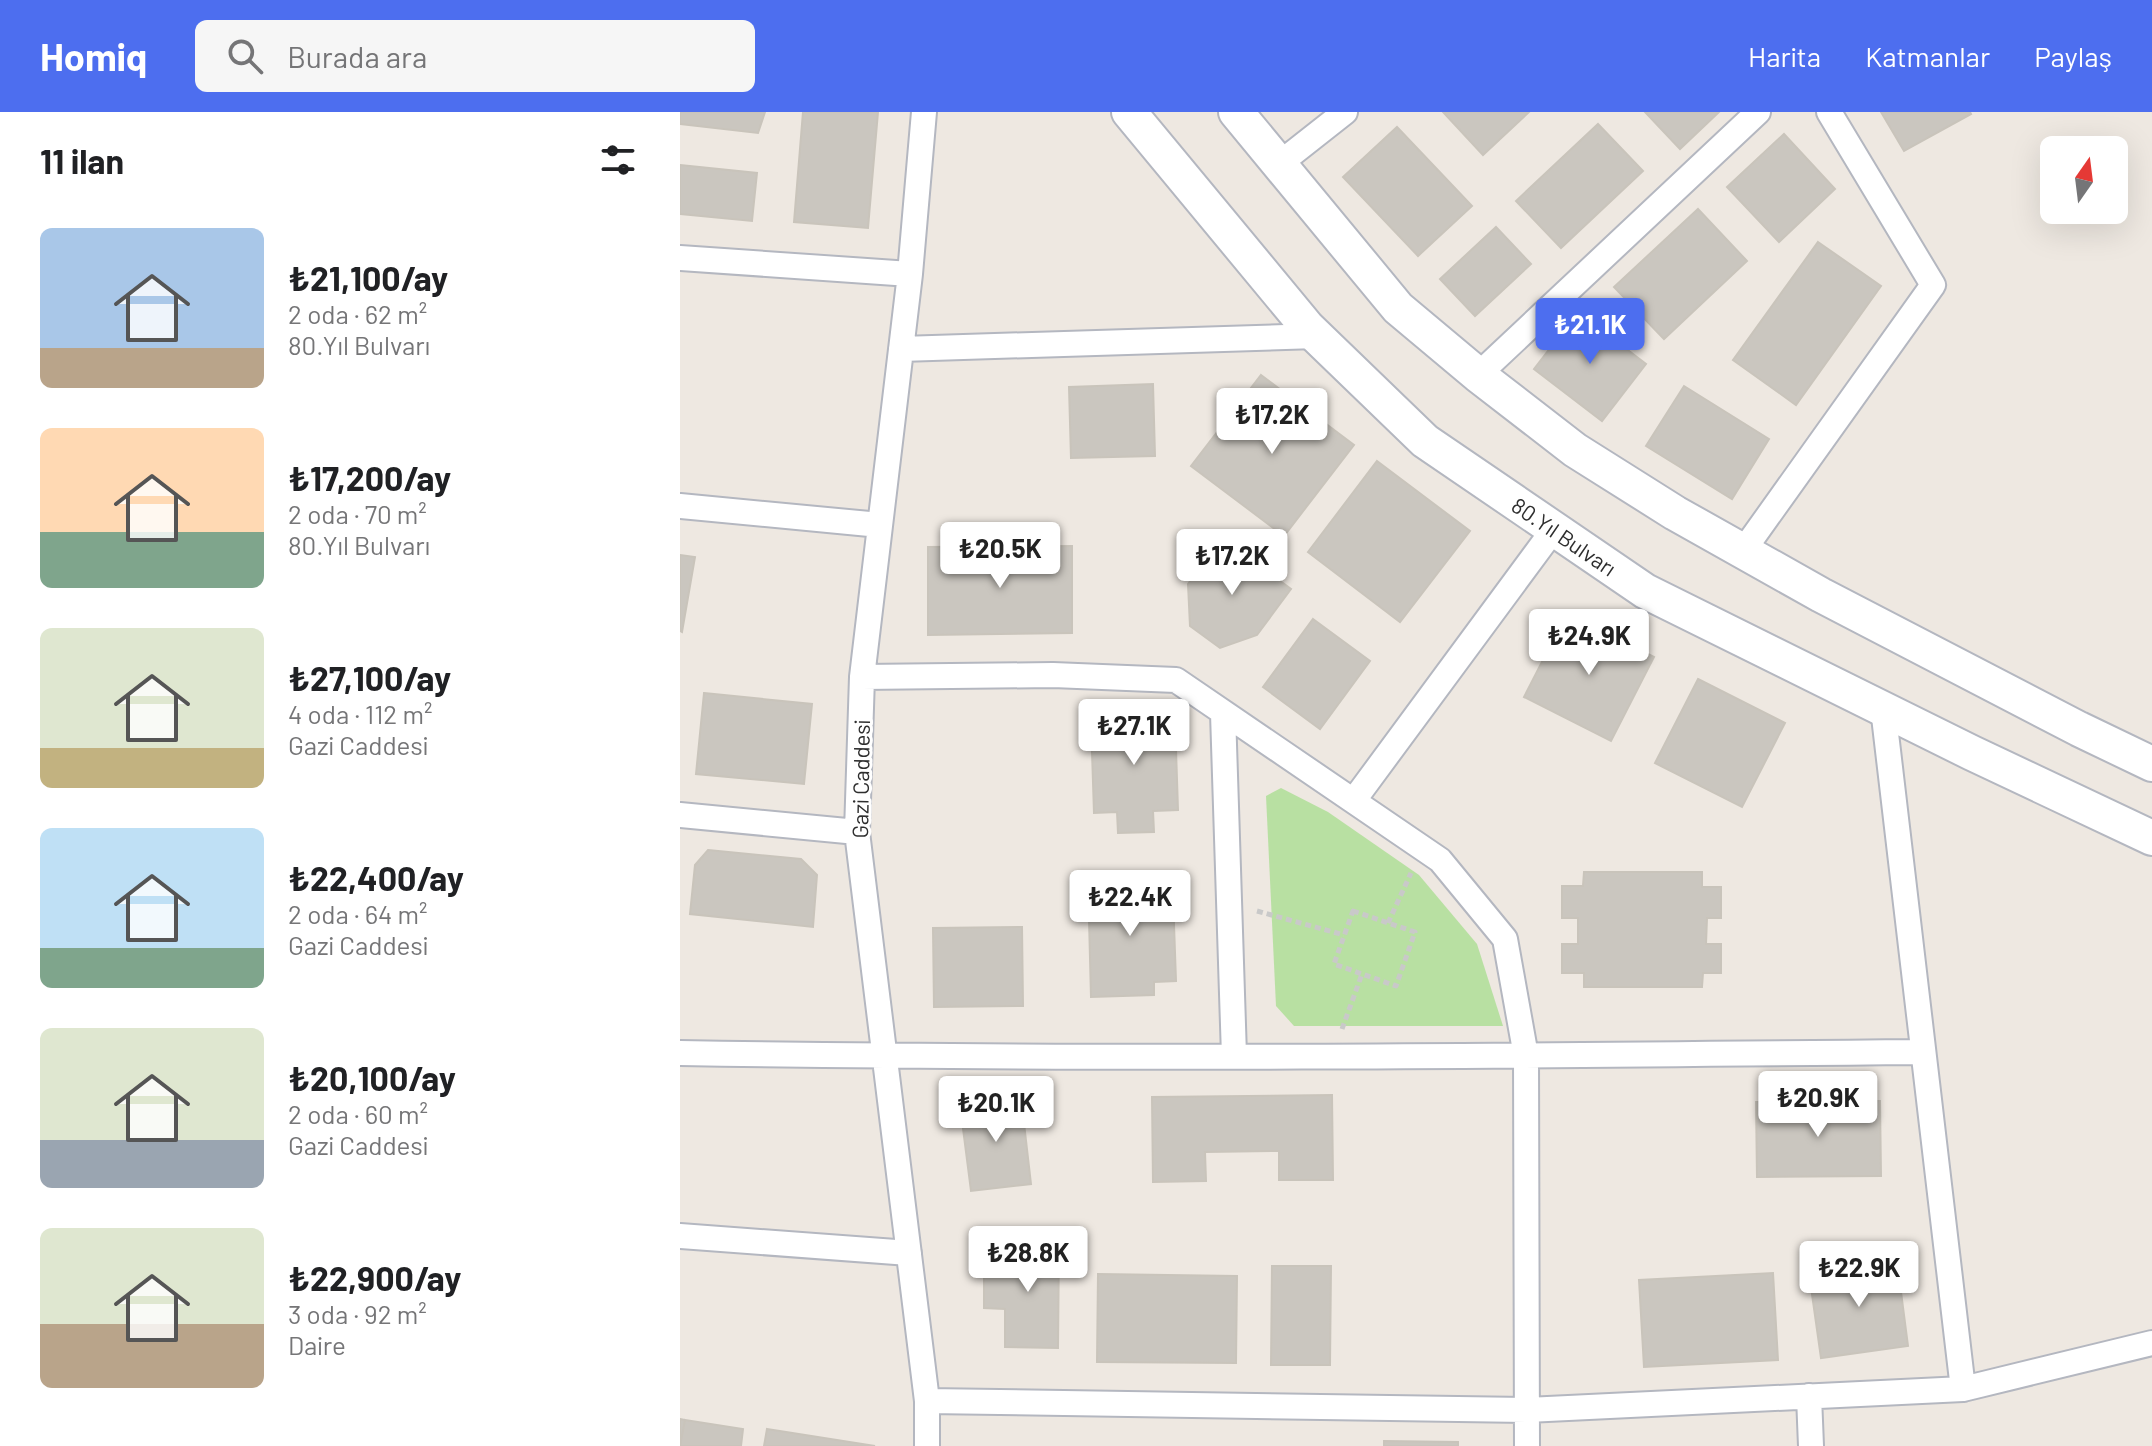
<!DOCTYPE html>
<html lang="tr">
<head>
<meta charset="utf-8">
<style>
  :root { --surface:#fff; --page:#f6f6f6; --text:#202124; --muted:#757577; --accent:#4d6eef }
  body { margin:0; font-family:Barlow,sans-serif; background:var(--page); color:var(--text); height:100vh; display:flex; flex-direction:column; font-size:30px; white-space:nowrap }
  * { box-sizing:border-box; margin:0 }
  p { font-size:26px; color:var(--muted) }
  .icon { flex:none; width:44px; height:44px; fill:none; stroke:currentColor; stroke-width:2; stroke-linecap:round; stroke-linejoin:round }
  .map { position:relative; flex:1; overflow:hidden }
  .sheet { display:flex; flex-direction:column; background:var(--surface); width:680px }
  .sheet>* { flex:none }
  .needle { width:52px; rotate:14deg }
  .fabs { position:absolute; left:1360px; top:24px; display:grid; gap:16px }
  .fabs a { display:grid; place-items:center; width:88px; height:88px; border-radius:12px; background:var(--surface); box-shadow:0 8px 32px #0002; font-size:40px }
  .price { position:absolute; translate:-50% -68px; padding:0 18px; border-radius:8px; background:#fff; color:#222; font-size:26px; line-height:52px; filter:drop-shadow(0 2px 4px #0008) }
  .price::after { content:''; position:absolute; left:50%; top:48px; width:24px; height:18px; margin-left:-12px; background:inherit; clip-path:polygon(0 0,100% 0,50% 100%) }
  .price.on { background:var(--accent); color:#fff }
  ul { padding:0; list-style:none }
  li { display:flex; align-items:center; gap:24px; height:200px; padding:0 40px }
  li span { display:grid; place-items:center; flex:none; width:224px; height:160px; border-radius:12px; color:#555 }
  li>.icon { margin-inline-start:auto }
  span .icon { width:96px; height:96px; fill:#fffc; stroke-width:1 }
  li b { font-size:34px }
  h2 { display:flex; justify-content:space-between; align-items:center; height:96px; padding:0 40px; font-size:34px }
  header { display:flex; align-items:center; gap:48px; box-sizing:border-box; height:112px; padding:0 40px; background:var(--accent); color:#fff }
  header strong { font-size:38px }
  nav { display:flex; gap:44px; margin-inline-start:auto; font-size:28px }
  .search { width:560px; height:72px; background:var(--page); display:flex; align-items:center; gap:20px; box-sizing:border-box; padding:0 28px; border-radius:12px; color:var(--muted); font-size:30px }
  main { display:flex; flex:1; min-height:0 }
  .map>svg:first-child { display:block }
</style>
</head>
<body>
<header>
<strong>Homiq</strong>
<div class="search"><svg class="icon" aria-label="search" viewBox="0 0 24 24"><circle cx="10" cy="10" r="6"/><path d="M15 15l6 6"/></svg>Burada ara</div>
<nav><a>Harita</a><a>Katmanlar</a><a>Paylaş</a></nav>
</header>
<main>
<section class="sheet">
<h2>11 ilan<svg class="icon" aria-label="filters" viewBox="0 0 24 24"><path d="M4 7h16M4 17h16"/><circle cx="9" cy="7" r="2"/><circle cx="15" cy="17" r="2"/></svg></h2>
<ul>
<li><span style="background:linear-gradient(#a9c7e8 75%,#b9a48a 0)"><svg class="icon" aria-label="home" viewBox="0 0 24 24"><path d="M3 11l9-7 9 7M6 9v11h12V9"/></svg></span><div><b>₺21,100/ay</b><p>2 oda · 62 m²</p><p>80.Yıl Bulvarı</p></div></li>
<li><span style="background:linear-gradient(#ffd9b3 65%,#7fa58c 0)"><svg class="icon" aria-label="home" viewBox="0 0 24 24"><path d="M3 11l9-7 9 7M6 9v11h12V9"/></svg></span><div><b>₺17,200/ay</b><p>2 oda · 70 m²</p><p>80.Yıl Bulvarı</p></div></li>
<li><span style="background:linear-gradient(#dfe7d0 75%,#c2b280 0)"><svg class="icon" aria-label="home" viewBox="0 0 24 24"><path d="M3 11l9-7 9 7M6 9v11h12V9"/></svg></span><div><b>₺27,100/ay</b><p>4 oda · 112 m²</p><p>Gazi Caddesi</p></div></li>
<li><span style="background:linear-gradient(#bfe0f5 75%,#7fa58c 0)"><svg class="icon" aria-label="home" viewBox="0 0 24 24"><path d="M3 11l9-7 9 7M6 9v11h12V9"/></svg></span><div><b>₺22,400/ay</b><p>2 oda · 64 m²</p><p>Gazi Caddesi</p></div></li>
<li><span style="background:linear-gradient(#dfe7d0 70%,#9aa5b1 0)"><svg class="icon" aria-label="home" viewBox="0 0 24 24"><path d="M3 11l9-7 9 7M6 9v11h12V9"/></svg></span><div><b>₺20,100/ay</b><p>2 oda · 60 m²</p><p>Gazi Caddesi</p></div></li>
<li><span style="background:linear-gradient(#dfe7d0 60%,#b9a48a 0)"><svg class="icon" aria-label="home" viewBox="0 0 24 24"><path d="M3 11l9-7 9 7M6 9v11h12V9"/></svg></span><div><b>₺22,900/ay</b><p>3 oda · 92 m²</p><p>Daire</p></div></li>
</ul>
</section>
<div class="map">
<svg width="1472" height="1334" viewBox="0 0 1472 1334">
  <rect width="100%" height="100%" fill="#eee8e1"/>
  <path fill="#b8e0a2" d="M601 676 648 700 739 763 797 832 823 914H614L596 894 586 684Z"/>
  <path fill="#cac6bf" stroke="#c9c4bb" stroke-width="2" d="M0 0H85L78 21 0 12Z
    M123 0H198L188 116 114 110Z
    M763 0H849L803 43Z
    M965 0H1039L1000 37Z
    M1201 0H1290L1291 2 1224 39Z
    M918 12 963 59 881 136 836 89Z
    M717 15 792 94 738 144 663 65Z
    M1104 22 1155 77 1099 130 1047 75Z
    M0 53 77 61 72 109 0 102Z
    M1018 97 1067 149 984 227 934 175Z
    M816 115 851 152 795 204 760 167Z
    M1138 130 1201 174 1116 293 1053 248Z
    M898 200 966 252 922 309 854 257Z
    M581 263 674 333 604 424 511 354Z
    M473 272 475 344 391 346 389 275Z
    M1004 274 1089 327 1052 387 966 334Z
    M697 349 790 419 720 510 628 440Z
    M542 426 611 477 577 523 540 536 510 514 508 472Z
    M392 434V521L248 523V435Z
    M0 443 15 445 2 520 0 519Z
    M887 501 974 545 931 629 844 585Z
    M633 507 690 549 640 617 583 575Z
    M1018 567 1105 611 1062 695 975 651Z
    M24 581 132 592 124 672 16 662Z
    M470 593V608L495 607 498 698 473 699 474 720 438 721 437 700 414 701 411 609H434V594Z
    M28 738 121 747 137 763 133 815 10 802 15 753Z
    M904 760H1022V775H1041V806H1027L1026 832H1041V861H1023L1022 875H904V861H882V832H898V806H882V774H903Z
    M470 766 471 784H493L496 869 474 870V883L411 885 408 768Z
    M342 815 343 894 254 895 253 816Z
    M652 983 653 1068H599V1039L525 1040 526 1069 473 1070 472 985Z
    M341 985 351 1072 291 1079 280 993Z
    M1200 989 1201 1064 1077 1065 1076 990Z
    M328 1129H379L378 1236 325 1235V1197L304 1196V1159H328Z
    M1217 1149 1228 1234 1141 1246 1129 1161Z
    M592 1154H651L650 1253H591Z
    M1093 1161 1098 1248 964 1255 959 1168Z
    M418 1162 557 1164 556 1251 417 1250Z
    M0 1307 5 1308 0 1334Z
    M5 1308 63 1317 61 1334H0Z
    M87 1317 195 1334H84Z
    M704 1329 778 1330V1334H704Z"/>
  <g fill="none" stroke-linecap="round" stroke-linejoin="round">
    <g stroke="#b4b7c0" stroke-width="28">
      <path id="street" d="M244 0 230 162 182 565 177 720 247 1289V1334
        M599 52 665 0
        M0 146 230 162
        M221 237 637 224
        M798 263 1078 0
        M0 394 200 413
        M1063 439 1253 173 1149 0
        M182 565 373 563 496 568 760 748 825 827 846 944 847 1334
        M1203 596 1283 1277
        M543 601 554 944
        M674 688 874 417
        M0 703 177 720
        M0 941C414 948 829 944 1243 940
        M0 1124 229 1141
        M1129 1284 1131 1334
        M247 1289 847 1298 1283 1277 1472 1231"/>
    </g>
    <g stroke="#b4b7c0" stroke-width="38">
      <g id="secondary">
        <path id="s1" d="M449 0 628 216 745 329 965 479 1292 641 1472 726"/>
        <path d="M556 0 718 196 798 263 895 338 995 401 1141 483 1399 617 1472 652"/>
      </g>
    </g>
    <path stroke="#c9c9c9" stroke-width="5" stroke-dasharray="6 4" stroke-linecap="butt" d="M577 799 664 823
      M673 799 735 820 716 874 654 852Z
      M708 811 731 761
      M662 917 682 862"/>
    <use href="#street" stroke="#fff" stroke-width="24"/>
    <use href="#secondary" stroke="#fff" stroke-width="34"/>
  </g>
  <g text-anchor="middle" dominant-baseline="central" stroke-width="6" stroke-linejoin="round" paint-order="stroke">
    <g font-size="22" fill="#2e2e2e" stroke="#fff">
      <text stroke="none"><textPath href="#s1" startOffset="612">80.Yıl Bulvarı</textPath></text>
      <text transform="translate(180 667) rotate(-89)">Gazi Caddesi</text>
    </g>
  </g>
</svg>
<div class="fabs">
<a><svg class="needle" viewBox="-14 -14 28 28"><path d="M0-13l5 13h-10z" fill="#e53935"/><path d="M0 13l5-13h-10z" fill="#757577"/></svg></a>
</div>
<b class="price on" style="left:910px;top:254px">₺21.1K</b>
<b class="price" style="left:592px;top:344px">₺17.2K</b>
<b class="price" style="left:320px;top:478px">₺20.5K</b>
<b class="price" style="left:552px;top:485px">₺17.2K</b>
<b class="price" style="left:909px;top:565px">₺24.9K</b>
<b class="price" style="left:454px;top:655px">₺27.1K</b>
<b class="price" style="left:450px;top:826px">₺22.4K</b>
<b class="price" style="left:1138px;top:1027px">₺20.9K</b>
<b class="price" style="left:316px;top:1032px">₺20.1K</b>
<b class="price" style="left:348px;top:1182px">₺28.8K</b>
<b class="price" style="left:1179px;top:1197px">₺22.9K</b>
</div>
</main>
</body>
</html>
